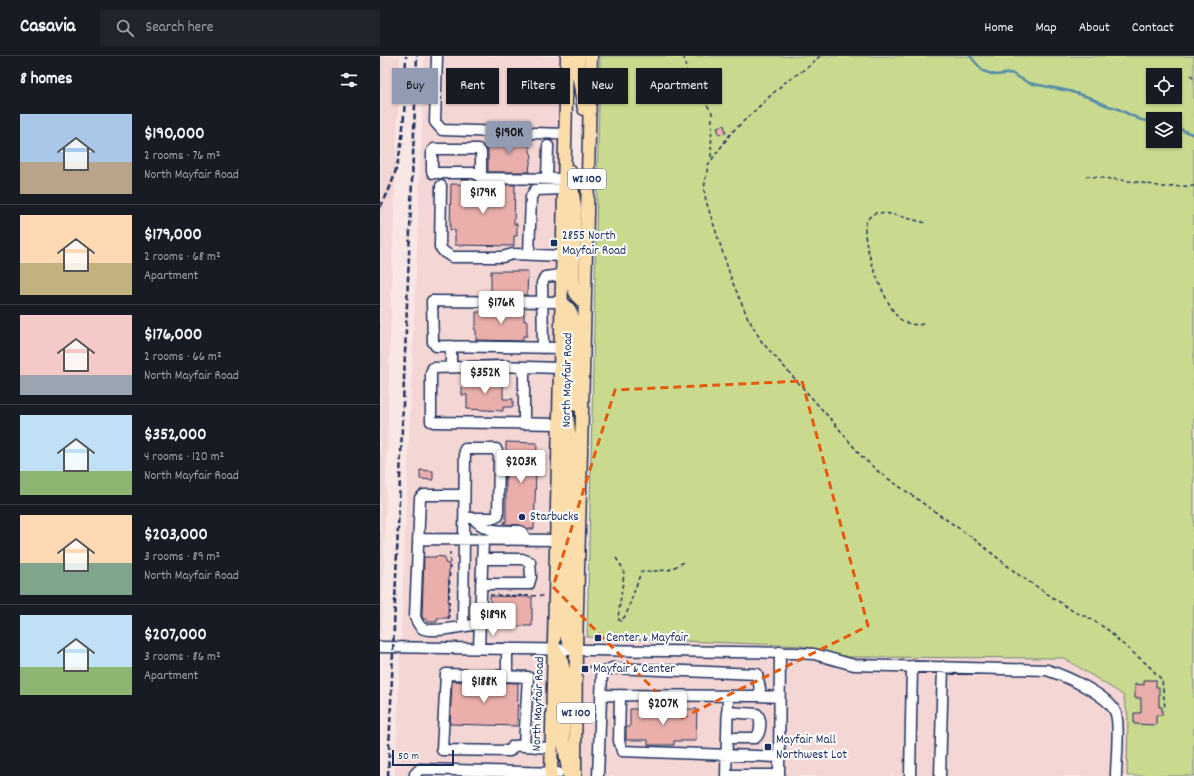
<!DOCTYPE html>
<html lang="en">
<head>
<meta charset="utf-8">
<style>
  :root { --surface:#171b24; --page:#20242c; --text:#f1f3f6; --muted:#9ea1a6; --line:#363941; --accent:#919bb2 }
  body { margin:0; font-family:Dekko,sans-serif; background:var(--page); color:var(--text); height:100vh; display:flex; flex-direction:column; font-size:15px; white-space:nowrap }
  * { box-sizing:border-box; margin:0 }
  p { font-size:13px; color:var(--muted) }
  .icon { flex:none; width:22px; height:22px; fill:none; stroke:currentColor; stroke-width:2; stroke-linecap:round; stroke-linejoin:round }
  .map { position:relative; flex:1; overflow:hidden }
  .drawer { display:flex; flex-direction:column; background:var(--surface); width:380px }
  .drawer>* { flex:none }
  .banner { position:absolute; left:12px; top:12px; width:380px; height:36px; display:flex; gap:8px }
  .buttons { position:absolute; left:766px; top:12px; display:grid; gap:8px }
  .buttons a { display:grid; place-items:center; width:36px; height:36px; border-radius:0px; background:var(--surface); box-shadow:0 1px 3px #0004; font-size:20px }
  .scale { position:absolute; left:12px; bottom:10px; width:62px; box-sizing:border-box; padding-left:4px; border:2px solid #1b2f5e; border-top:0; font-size:11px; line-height:14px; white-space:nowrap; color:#1b2f5e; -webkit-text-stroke:3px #fff; paint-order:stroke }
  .price { position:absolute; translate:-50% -34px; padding:0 9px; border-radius:4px; background:#fff; color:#222; font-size:13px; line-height:26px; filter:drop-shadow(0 1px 2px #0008) }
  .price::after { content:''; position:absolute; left:50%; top:24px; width:12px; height:9px; margin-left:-6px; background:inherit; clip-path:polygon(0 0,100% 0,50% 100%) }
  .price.selected { background:var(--accent); color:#111 }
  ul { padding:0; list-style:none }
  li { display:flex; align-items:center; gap:12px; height:100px; padding:0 20px }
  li+li { border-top:1px solid var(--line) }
  li span { display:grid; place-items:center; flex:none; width:112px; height:80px; border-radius:0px; color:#555 }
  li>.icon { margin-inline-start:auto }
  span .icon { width:48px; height:48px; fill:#fffc; stroke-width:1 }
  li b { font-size:17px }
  h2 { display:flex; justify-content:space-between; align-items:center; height:48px; padding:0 20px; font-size:17px }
  .pill { padding:0 14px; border-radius:0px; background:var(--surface); box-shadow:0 1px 3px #0004; font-size:14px; line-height:36px }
  .pill.selected { background:var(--accent); color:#111 }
  header { display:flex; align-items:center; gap:24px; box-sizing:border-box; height:56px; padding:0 20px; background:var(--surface); border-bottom:1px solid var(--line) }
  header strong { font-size:19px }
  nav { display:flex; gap:22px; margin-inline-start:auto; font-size:14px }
  .search { width:280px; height:36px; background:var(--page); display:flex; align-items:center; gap:10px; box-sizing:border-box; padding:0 14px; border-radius:0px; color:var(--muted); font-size:15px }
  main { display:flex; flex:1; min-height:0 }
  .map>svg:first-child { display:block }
</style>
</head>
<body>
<header>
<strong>Casavia</strong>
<div class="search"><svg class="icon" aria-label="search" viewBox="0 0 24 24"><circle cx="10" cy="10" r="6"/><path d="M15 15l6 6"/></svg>Search here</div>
<nav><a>Home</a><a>Map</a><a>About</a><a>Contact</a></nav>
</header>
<main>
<section class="drawer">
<h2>8 homes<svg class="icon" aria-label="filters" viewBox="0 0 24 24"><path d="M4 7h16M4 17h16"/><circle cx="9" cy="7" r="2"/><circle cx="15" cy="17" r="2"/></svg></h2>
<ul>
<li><span style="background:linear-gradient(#a9c7e8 60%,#b9a48a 0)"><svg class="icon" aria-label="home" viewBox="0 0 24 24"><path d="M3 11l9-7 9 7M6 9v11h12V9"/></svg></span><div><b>$190,000</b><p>2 rooms · 76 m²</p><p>North Mayfair Road</p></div></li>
<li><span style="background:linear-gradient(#ffd9b3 60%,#c2b280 0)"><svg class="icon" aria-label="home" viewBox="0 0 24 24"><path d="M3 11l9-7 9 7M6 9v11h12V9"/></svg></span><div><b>$179,000</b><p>2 rooms · 68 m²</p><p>Apartment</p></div></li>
<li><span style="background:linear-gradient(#f6c9c9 75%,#9aa5b1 0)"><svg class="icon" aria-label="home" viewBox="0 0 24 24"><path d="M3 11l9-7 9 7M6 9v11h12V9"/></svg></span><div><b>$176,000</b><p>2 rooms · 66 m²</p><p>North Mayfair Road</p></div></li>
<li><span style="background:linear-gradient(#bfe0f5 70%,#8fb573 0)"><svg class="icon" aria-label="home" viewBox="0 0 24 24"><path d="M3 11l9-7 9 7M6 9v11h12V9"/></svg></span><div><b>$352,000</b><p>4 rooms · 120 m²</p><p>North Mayfair Road</p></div></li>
<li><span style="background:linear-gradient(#ffd9b3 60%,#7fa58c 0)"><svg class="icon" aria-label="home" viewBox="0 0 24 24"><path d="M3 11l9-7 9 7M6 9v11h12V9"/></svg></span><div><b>$203,000</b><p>3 rooms · 89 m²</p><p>North Mayfair Road</p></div></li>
<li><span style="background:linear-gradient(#bfe0f5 65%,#8fb573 0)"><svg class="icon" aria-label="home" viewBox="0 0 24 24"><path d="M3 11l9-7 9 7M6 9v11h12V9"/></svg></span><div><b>$207,000</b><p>3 rooms · 86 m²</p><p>Apartment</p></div></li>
</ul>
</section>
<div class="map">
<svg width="814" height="720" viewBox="0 0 814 720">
  <rect width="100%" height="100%" fill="#f9e7e6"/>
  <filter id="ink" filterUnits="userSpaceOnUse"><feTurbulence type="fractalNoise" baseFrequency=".025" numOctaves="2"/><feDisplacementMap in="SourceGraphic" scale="8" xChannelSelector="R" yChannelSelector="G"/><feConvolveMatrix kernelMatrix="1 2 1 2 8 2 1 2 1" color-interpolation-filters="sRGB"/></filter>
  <g filter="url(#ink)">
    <path fill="#f4d6d4" d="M0 0H20L12 213 2 577H0Z
      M45 0H182L168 579 424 590 461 600 684 602 743 639 748 660 747 720H15Z"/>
    <path fill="#c9da8f" stroke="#728476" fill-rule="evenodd" d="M220 0H814V720H747L748 660 743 639 684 602 463 601 424 590 207 581ZM773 19H795V41H773ZM773 63H795V85H773Z"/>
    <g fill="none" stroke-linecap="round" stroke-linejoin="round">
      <path stroke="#558ba8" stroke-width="2.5" d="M590 0 603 15 609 17 616 19 631 17 649 27 689 35 711 42 725 49 736 52 761 64 773 66
        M795 71 814 79"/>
    </g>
    <path fill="#eaafab" stroke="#1b2f5e" d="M344 69 346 77 339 78 337 71Z
      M108 82 149 83 150 95 152 100 150 107 149 116H108Z
      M71 128 135 129 134 168H137V180H134V190L75 189V174H70Z
      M111 215H148L147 239H111Z
      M111 252H144V265H147V280H143V285L96 284V274L94 273 96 269V256H111Z
      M82 323H123V343H133V351H123V355L87 353V339H82Z
      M126 386 157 387 154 473H148L139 469 124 468V466H126Z
      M40 414 53 415V424L40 423Z
      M56 500 65 501V507L69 508 68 562H57V566H47V563H43L42 560 44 501H56Z
      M110 540 152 541V570H109V568H107V553H110Z
      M764 624H776V631H779V651H782V659H776V669L754 668V657H761V642H755V628L764 629Z
      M72 625 138 627 137 670 70 668Z
      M286 650H294V653H317L316 685H294V689H268V684H246V671H250V653H286Z"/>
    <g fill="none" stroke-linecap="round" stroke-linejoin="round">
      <g stroke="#1b2f5e" stroke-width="13">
        <path id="minor" d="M57 0 55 66 62 74 185 78
          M101 122V96L98 93H54L52 95V115L53 117H95L101 122 184 123
          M167 123 168 90
          M61 130 60 191 64 196 72 201H122L133 198 183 200
          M149 198 151 141 155 134 184 133
          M163 292 162 227 165 221 182 219
          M181 292 56 290 53 286 52 245 181 246
          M71 311V290
          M144 368V311
          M179 368 54 366 51 365V317L53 312 119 310 180 312
          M84 439H44L40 442 35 561C37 565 38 569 42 572 51 578 88 569 100 568
          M93 462C108 478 120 474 139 475L142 476 146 484
          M38 483 177 484
          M101 528H149L151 521 150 506 142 503H102
          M83 570 85 393H116L119 400 118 460 114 462H85
          M0 591 415 597 434 598 474 609 667 614C685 620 730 639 736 658 740 671 736 705 736 720
          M99 592 103 484
          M127 620V592
          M221 639 379 640
          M240 639 239 685 242 695 400 701
          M347 682H375C381 678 382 663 377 658L347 656
          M144 690 148 621 66 618 62 694 130 695 133 690C146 689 159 692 172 692
          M346 719H399
          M35 720V718L40 713 178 717
          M218 720 222 617 232 612 377 618 380 633 379 640 399 641
          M346 720 348 640
          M399 720 400 596
          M530 720 532 610
          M560 720 563 611"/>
      </g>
      <g stroke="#1b2f5e" stroke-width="15">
        <path id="major" d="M199 0 198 17 204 53
          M190 115 195 152 193 228C194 237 197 241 204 247
          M181 246C189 251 191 255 193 263L191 318 196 349
          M185 342 190 384 185 573C186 583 188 587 196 593
          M175 594 181 602 184 614 183 685 189 720
          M171 720 187 0
          M195 720 196 593 211 0"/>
      </g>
      <path stroke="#1b2f5e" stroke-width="1.5" stroke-dasharray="4 3" stroke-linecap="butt" d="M304 0C305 13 310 30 318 40 323 46 329 50 332 57L331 104
        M440 0 428 11 404 27 351 77 328 109 324 133 326 145 352 225 368 262 382 286 455 368 482 401 500 417 594 483 639 519 693 555 711 563 728 574 739 585 768 609 782 624 785 652
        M811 19 814 24
        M706 120 757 126 784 131 814 130
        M543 268C535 270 527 268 520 263 506 251 483 191 485 173 485 166 489 159 496 157 506 155 536 165 547 167
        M236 502 242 511 244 518 238 562 239 564 241 565 246 559 261 516 289 514 306 505
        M110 539 164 540
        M69 563 70 493
        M209 610 214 614"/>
      <use href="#minor" stroke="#fff" stroke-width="10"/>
      <use href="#major" stroke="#fbddab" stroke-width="12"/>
      <path stroke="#1b2f5e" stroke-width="2.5" stroke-dasharray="6 3" stroke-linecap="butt" d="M0 151C27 108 24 49 26 0
        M8 720 37 0"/>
    </g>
  </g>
  <path fill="none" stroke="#e8590c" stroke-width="3" stroke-dasharray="8 5" stroke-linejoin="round" d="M422 325 488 570 302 662 173 531 235 334Z"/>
  <g fill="#1b2f5e" stroke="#fff" stroke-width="1.5">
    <rect x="170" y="183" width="8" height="8" rx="2"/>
    <circle cx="142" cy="461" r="4"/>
    <rect x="214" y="578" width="8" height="8" rx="2"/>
    <rect x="201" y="609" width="8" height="8" rx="2"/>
    <rect x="384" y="687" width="8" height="8" rx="2"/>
  </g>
  <g text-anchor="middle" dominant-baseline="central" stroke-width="4" stroke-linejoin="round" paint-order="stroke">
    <g fill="#fff" stroke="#5f6d8e" stroke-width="1">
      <rect x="188" y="113" width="38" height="20" rx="3"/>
      <rect x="177" y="647" width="38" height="20" rx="3"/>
    </g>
    <g font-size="12" font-weight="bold" fill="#1b2f5e">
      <text x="207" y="123">WI 100</text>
      <text x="196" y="657">WI 100</text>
    </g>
    <g font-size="13" fill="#1b2f5e" stroke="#fff" text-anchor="start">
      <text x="182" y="180">2855 North<tspan x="182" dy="15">Mayfair Road</tspan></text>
      <text x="150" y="461">Starbucks</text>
      <text x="226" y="582">Center &amp; Mayfair</text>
      <text x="213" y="613">Mayfair &amp; Center</text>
      <text x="396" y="684">Mayfair Mall<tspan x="396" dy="15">Northwest Lot</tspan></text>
    </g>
    <g font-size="13" fill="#1b2f5e" stroke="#fff">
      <text transform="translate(188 324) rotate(-89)">North Mayfair Road</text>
      <text transform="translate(159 648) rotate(-88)">North Mayfair Road</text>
    </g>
  </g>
</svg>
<div class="buttons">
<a><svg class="icon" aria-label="locate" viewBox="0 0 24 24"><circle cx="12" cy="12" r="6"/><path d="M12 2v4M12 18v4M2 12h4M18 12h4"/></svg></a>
<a><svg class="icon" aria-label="layers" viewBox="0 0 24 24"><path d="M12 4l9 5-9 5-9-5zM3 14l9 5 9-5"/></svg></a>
</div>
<div class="scale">50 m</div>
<b class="price selected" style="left:129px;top:99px">$190K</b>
<b class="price" style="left:103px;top:159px">$179K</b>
<b class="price" style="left:121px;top:269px">$176K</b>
<b class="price" style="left:105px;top:339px">$352K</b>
<b class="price" style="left:141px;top:428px">$203K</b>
<b class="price" style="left:113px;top:581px">$189K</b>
<b class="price" style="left:104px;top:648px">$188K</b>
<b class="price" style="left:283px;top:670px">$207K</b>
<div class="banner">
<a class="pill selected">Buy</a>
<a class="pill">Rent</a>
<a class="pill">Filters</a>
<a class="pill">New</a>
<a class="pill">Apartment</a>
</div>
</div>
</main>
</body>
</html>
